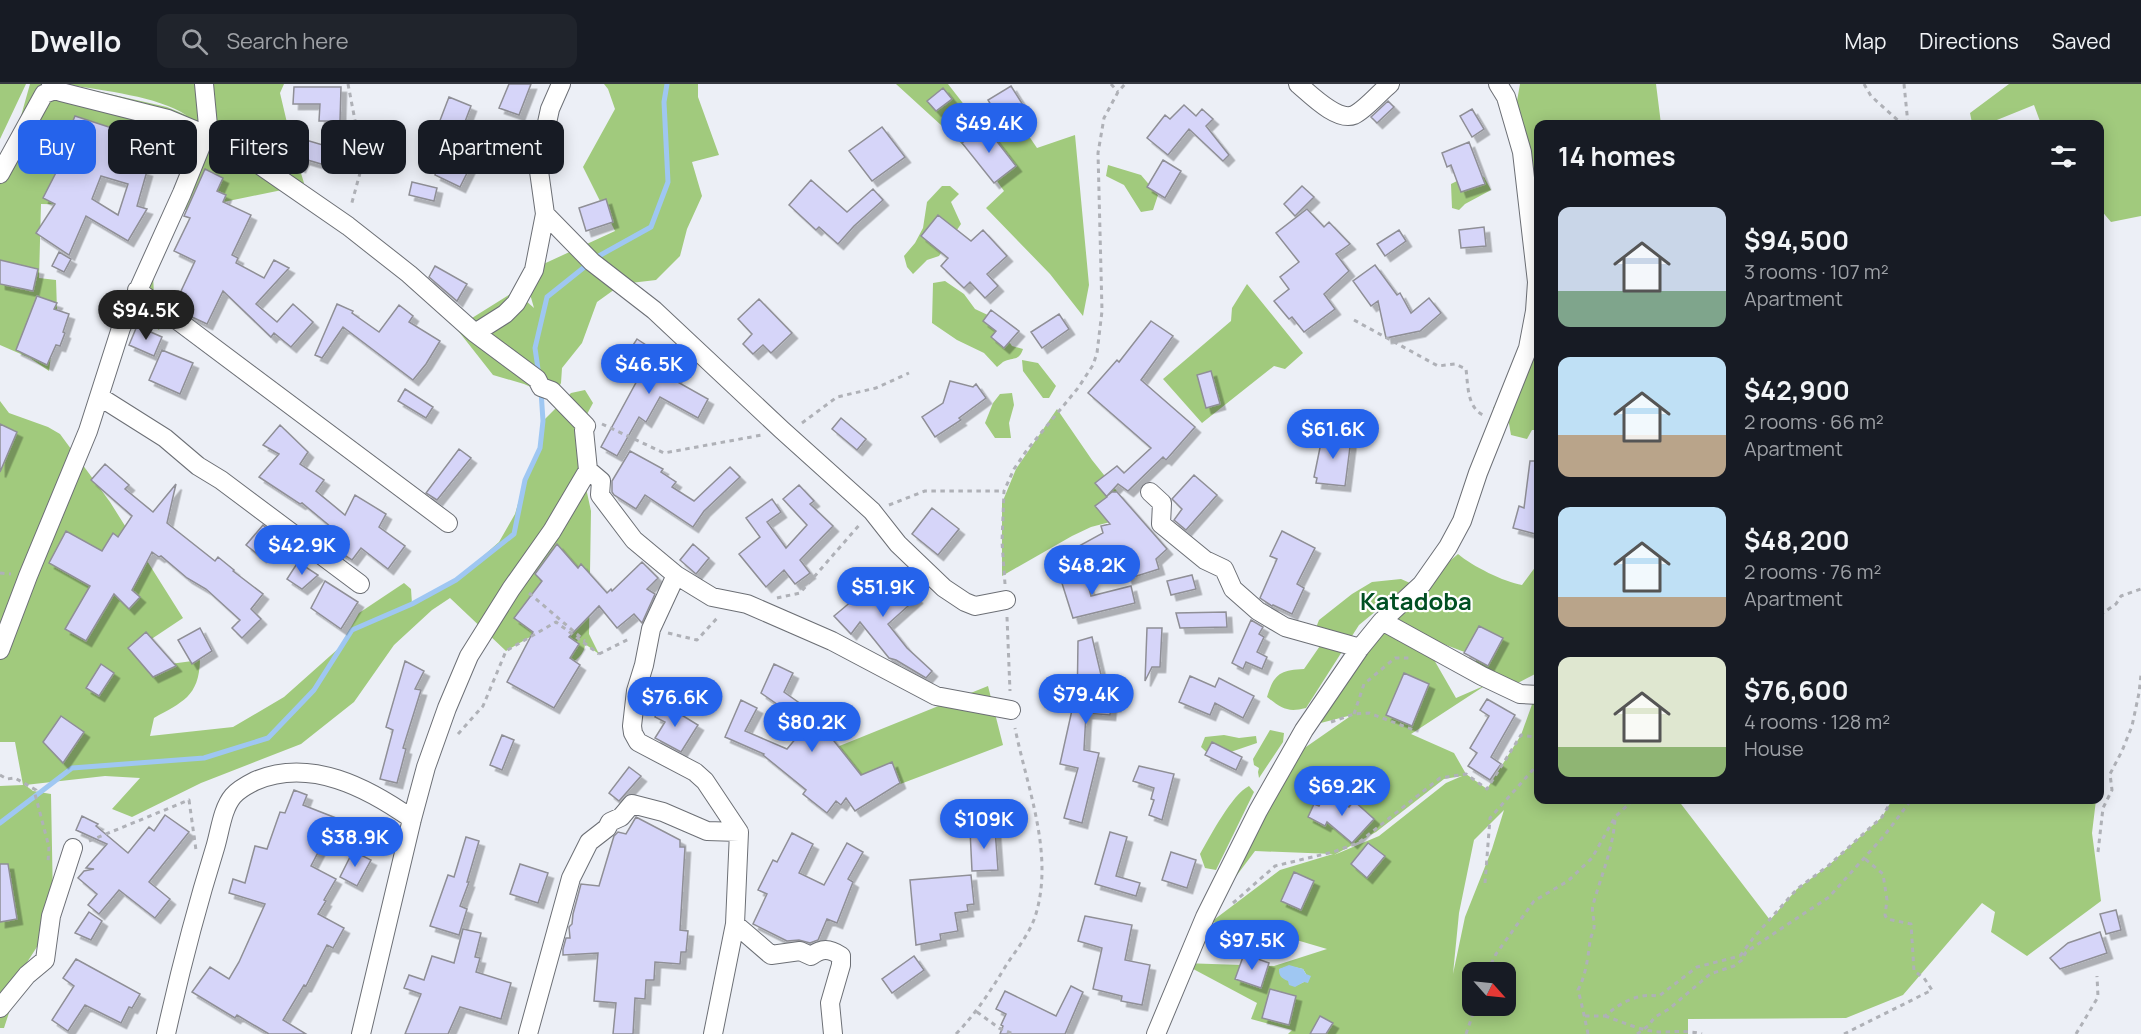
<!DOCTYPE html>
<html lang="en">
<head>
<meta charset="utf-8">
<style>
  :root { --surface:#171b24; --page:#20242c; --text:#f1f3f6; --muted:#9ea1a6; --line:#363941; --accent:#2563eb }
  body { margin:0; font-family:Manrope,sans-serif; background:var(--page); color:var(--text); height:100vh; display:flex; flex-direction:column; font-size:22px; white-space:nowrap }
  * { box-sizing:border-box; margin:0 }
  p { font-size:20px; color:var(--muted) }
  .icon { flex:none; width:33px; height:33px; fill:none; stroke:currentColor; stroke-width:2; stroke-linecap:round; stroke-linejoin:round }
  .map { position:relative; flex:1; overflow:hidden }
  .sheet { position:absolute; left:1534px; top:36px; width:570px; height:684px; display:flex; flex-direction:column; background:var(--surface); border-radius:12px; box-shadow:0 3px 15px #0003 }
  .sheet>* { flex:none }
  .guide { position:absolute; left:18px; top:36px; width:570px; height:54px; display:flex; gap:12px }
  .needle { width:39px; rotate:117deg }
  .tools { position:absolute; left:1462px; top:878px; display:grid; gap:12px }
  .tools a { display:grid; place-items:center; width:54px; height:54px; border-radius:12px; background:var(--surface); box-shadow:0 3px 15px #0003; font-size:30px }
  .price { position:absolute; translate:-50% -51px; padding:0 14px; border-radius:21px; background:var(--accent); color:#fff; font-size:20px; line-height:39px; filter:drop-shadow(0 2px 3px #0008) }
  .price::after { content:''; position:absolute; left:50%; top:36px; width:18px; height:14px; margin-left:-9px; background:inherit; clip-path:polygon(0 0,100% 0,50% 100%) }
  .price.selected { background:#222; color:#fff }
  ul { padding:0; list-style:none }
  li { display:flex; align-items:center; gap:18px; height:150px; padding:0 24px }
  li span { display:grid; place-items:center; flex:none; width:168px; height:120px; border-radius:12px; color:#555 }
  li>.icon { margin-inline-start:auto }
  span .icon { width:72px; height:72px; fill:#fffc; stroke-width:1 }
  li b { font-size:26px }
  h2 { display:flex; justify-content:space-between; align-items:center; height:72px; padding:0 24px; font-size:26px }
  .chip { padding:0 21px; border-radius:12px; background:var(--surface); box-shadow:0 3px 15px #0003; font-size:21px; line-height:54px }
  .chip.selected { background:var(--accent); color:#fff }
  header { display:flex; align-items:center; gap:36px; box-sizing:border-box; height:84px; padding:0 30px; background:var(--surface); border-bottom:2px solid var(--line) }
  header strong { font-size:28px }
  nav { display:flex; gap:33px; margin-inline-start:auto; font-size:21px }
  .search { width:420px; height:54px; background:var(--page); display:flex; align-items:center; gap:15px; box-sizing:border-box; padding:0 21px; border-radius:12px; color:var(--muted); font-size:22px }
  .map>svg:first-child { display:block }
</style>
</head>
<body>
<header>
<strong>Dwello</strong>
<div class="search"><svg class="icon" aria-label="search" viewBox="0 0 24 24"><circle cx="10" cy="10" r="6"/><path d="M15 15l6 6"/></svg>Search here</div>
<nav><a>Map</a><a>Directions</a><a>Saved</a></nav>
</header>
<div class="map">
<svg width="2141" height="950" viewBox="0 0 2141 950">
  <defs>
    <filter id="shadow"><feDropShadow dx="5.5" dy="5.5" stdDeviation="0" flood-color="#0004"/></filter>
  </defs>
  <rect width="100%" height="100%" fill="#eceff6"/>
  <path fill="#a1ca7d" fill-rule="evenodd" d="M0 0H26L0 55Z
    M30 0H284L280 9 292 60 304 99 282 106 185 126 193 84 99 74 90 121 41 120 39 194 56 196 57 226 49 287 30 274 0 261V72L21 32ZM70 1C104 7 157 12 186 31L167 23Z
    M604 0H698V13L719 71 692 78 702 112 687 145 680 172 656 196 622 200 597 218 582 259 562 284 561 299 554 313 524 300 493 291 456 244 515 207 534 224 524 189 615 147 583 83 615 25 608 5Z
    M896 0H948L990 54 1014 30 1037 64 1075 51 1089 201 1083 232 1050 190 986 124 1004 107 987 83Z
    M1520 0H1656L1661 40H1539V140L1532 84 1517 17Z
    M2009 0H2141V132L2111 138 2100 125V40H2041L2034 21 1987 40 1972 39 1970 29Z
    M1108 81 1141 91 1158 111 1153 126 1141 128 1124 101 1106 92Z
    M1471 90 1484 93 1491 106 1465 120 1459 126 1452 124 1451 100Z
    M942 102H950L959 110 951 118 961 140 939 172 927 176 913 190 907 183 904 172 915 159 923 144 927 118Z
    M153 190 154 212 167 225 159 246 121 222 127 206Z
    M945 197 964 210 975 225 992 233 1012 262 1023 265C1019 277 1014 273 1005 277 1002 278 1000 281 997 283L984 269 957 256 932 239 933 199Z
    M1247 200 1303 269 1285 285 1274 282 1202 339 1163 295 1231 237 1232 224Z
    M1539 223V346H1532L1527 355 1511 351 1508 334 1493 324 1535 264Z
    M1022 276 1038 279 1056 302 1049 314H1043L1023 287Z
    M585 306 593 319 580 343 581 381 591 427 589 550 599 570 585 560C585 570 575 578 566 582L556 538 506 567 450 514 432 526 394 561 354 618 301 660 201 699 132 733 112 725 140 694 105 692 25 701 33 707 51 710 53 818 44 852 24 883 4 944H0V702L23 701 15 658H0V317L9 329 48 343 60 350 110 418 183 534 141 562 170 580 200 576C199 613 182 618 154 634L150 652 233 643 284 613 339 564 359 529 404 499 411 505 412 520 456 496 499 458 515 430 525 396 540 364 543 337 571 309Z
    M1012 309 1014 321 1009 339 1011 354H995L985 339 993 319 1000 310Z
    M1057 325 1092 376 1132 426 1110 438 1091 443 1072 452 1002 492V419L1016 385Z
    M1458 470C1472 482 1504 498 1522 501L1539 478V588L1512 602 1479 593 1475 572 1409 547 1433 574 1456 614 1486 601 1411 650 1454 669 1466 690 1487 705 1521 651 1535 612 1539 613V716H1678L1770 836 1797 805 1828 782 1882 733 1892 716H2096L2092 749 2101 817 2027 872 1991 848 1995 828 1982 819 1903 911 1846 934 1688 935V950H1288L1292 946 1251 935 1257 919 1182 879 1274 882 1327 865 1276 850 1211 838 1280 786 1333 770 1255 767 1201 839 1280 681 1352 631 1301 644 1319 620 1445 481ZM1462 692 1446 699 1379 752 1334 771 1376 748 1444 695ZM1504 726 1492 765 1465 833 1453 890 1459 829 1474 756ZM1289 882 1303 885 1306 890 1304 898 1295 902 1280 885ZM1473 888H1506V921H1473Z
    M1401 495 1410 499 1359 541 1306 624C1287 629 1281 624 1267 613 1274 590 1280 586 1304 585L1322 559 1314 549 1319 536 1352 510 1372 498Z
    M988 602 1003 661 853 718 822 669Z
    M1270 646 1284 649 1283 658 1259 694 1258 688 1259 684 1254 681 1253 675Z
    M1224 651 1239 654 1256 652 1257 659 1213 674 1201 663 1205 653Z
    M1249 702 1254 708 1216 786 1205 784 1200 770C1210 753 1232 710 1249 702Z"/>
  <path fill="#9fc7f2" d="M1289 881 1303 885 1306 890 1311 892 1308 899 1304 898 1295 903 1289 901 1288 897C1281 894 1279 892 1279 885Z"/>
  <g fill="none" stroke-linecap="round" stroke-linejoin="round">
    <path stroke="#9fc7f2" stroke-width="5" d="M539 292 535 264 547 213 597 173 651 143 668 98 664 18 667 0
      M0 739 72 684 204 674 268 654 314 606 352 546 412 520 456 496 514 450 525 396 540 364 543 337 541 307"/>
  </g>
  <path fill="#d6d5f9" stroke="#8f8f96" stroke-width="1.5" fill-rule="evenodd" filter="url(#shadow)" d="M509 0H531L519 31 499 24Z
    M1011 2 1023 21 1000 36 988 16Z
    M294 3H341L340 37H319L320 20H293Z
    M943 4 952 15 936 27 927 17Z
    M449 13 471 22 461 48 439 39Z
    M1388 17 1394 23 1377 39 1371 33Z
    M1184 21 1196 32 1202 25 1213 35 1206 42 1229 71 1223 77 1189 45 1168 71 1147 54 1165 31 1170 35Z
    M1472 25 1484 45 1472 53 1460 32Z
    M75 32 115 45 110 63 129 69 126 80 147 87 137 122 147 125 128 157 86 132 69 171 36 149 55 120 43 114 63 75 58 73ZM101 92 128 100 118 131 92 115Z
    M255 41 333 64 328 82 304 75 300 83 285 76 289 66 251 54Z
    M985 42 1016 82 994 99 962 59Z
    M882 43 905 73 872 97 849 67Z
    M453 54 480 65 474 78 473 77 460 103 435 91Z
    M1469 58 1485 100 1461 108 1451 81 1447 83 1442 69Z
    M1163 76 1181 87 1165 114 1147 103Z
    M205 85 223 94 217 107 226 111 223 118 251 131 232 171 238 174 236 179 264 194 274 176 289 184 256 220 277 238 293 220 313 238 291 263 274 249 271 253 223 207 207 240 192 233 175 220 195 177 174 167 190 134 184 132Z
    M811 96 847 128 873 105 883 116 854 142 838 160 819 143 816 146 789 121Z
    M412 98 437 104 434 117 409 111Z
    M1302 102 1314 113 1295 132 1284 120Z
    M606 115 613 138 586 147 579 124Z
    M1307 125 1324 143 1329 138 1350 160 1336 170 1349 187 1324 210 1335 225 1304 248 1292 233 1289 235 1274 217 1289 205 1280 193 1299 178 1276 149Z
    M938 131 971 157 983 146 1007 172 987 190 998 202 985 214 970 198 964 204 941 182 948 174 921 152Z
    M1484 143 1486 162 1461 164 1459 146Z
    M1399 146 1406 157 1385 172 1377 160Z
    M59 168 71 175 64 188 52 182Z
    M0 176 38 185 33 207 0 200Z
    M1375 181 1397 211 1400 209 1411 229 1429 214 1441 229 1420 247 1386 254 1378 217 1371 222 1353 197Z
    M435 182 467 200 457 217 429 193Z
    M37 212 57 219 54 225 69 230 63 248 65 249 60 262 56 261 47 281 16 266Z
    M759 215 792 249 771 269 763 261 753 270 743 260 752 250 738 235Z
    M337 220 353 227 352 229 379 248 399 221 413 232 409 238 440 257 426 280 413 296 343 243 322 274 315 271Z
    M991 226 1019 247 1004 264 991 253 996 247 983 237Z
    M1059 230 1069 245 1042 264 1031 248Z
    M1151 237 1173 252 1141 296 1195 343 1166 376 1163 373 1128 407 1118 400 1107 412 1112 408H1117L1167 465 1156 475 1159 485 1127 495 1118 466 1074 479 1068 468 1103 449 1101 442 1110 440 1095 422 1107 413 1095 399 1117 382 1124 389 1151 364 1088 309 1117 276 1119 278Z
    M137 242 162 253 154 272 129 261Z
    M637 255 652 265 649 269 679 289 674 296 708 315 698 334 660 313 646 338 639 333 617 372 601 363 639 293 620 281Z
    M162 266 193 279 180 310 149 296Z
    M1211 287 1220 320 1206 324 1197 291Z
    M950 297 973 303 976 300 986 314 959 334 961 336 935 353 922 333 943 319Z
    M405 305 433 323 426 334 398 317Z
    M841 334 866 355 857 366 832 345Z
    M0 340 17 348 0 388Z
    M280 341 308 368 300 380 324 396 316 407 345 431 355 411 386 430 379 443 405 462 388 485 361 464 352 476 335 465 336 463 323 451 331 443 302 419 300 420 259 393 279 370 263 361Z
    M1323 349 1351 355 1345 402 1316 399 1317 394 1314 393Z
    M459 365 471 374 437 416 426 409Z
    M630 367 663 385 661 388 676 398 672 403 694 417 730 383 740 393 704 427 693 443 645 411 636 425 614 411 612 408V397Z
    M1530 377H1539V451L1513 444 1519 422 1524 424Z
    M105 380 129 401 125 405 153 428 176 400 167 439 215 477 218 473 234 486 233 487 263 510 251 525 261 535 242 554 232 544 240 536 206 505 187 494 161 472 159 473 152 468 132 506 140 513 129 525 114 510 86 557 65 545 90 502 49 479 66 447 102 467 113 449 118 453 132 432 91 396Z
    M1194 391 1217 411 1186 446 1174 436 1182 425 1172 415Z
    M799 401 814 417 810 420 833 442 800 476 810 489 795 500 784 486 766 503 739 470 760 453 746 434 772 415 781 428 767 438 786 464 807 441 783 415Z
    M932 424 959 445 938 471 912 450Z
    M263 441 278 454 261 473 246 461Z
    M1282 447 1315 464 1297 500 1304 504 1292 530 1273 521 1272 522 1260 514 1277 475 1270 472Z
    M557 460 578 484 581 480 607 509 611 505 612 507 642 478 658 494 647 505 655 510 642 539 634 530 617 544 599 522 569 553 579 560 570 574 580 581 554 624 507 598 533 548 514 534 542 497 535 490Z
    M693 460 709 474 696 490 680 476Z
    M298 478 318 491 302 505 287 495Z
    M890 485 917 514 888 540 907 564 932 587 926 594 896 576 889 574 860 538 851 550 834 532Z
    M1084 486 1091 512 1131 502 1135 519 1073 534 1060 493Z
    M1192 491 1196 505 1171 511 1167 497Z
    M325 497 358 518 341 545 311 524Z
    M1226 528 1227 543 1180 544 1176 529Z
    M1251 536 1263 543 1259 550 1264 553 1257 568 1267 573 1262 585 1246 578 1243 585 1232 579Z
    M1479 542 1503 554 1488 582 1464 569Z
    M200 544 212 567 192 580 178 556Z
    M1147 544H1162L1160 583H1152L1145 597Z
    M146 548 176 582 153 593 128 564Z
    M1092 553 1102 595 1123 598 1122 611H1116L1115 622H1111L1110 631 1086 629 1084 666 1099 669 1082 739 1064 734 1078 684 1060 680 1072 626H1077L1078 557Z
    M405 577 424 587 415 605 421 606 403 664 406 665 397 699 380 695 393 646 386 643Z
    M101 580 114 589 99 612 86 604Z
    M774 580 793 589 784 608 825 637 822 642 861 691 892 678 900 699 855 727 846 714 841 721 836 717 827 729 803 710 806 706 763 671 764 670 725 653 741 616 757 624 745 647 787 665 807 641 761 609Z
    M1404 589 1429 600 1412 642 1386 631Z
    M1190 592 1215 603 1219 594 1254 612 1243 634 1215 619 1210 631 1179 618Z
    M1487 615 1515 631 1491 673 1501 680 1490 696 1468 682 1477 669 1470 664 1489 632 1480 626Z
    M662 619 698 641 681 668 655 654 665 638 655 633Z
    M61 632 84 648 63 679 43 658Z
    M502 651 514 656 502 686 490 681Z
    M1212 658 1242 673 1236 686 1205 671Z
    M1139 682 1174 690 1162 736 1149 731 1154 716 1151 715 1154 704 1133 697Z
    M629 683 641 692 619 717 609 709Z
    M294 706 307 711 303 721 336 734 311 782 336 795 324 816 326 817 318 830 344 844 333 864 327 861 306 902 304 901 283 936 306 950H269L237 931 235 934 192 908 210 883 229 895 239 878 265 820 229 809 233 795 245 799 255 762 267 765 280 728 285 729Z
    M1325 710 1349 723 1354 717 1374 735 1352 759 1327 738 1325 742 1308 733 1314 720 1319 722Z
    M165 731 189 748 149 798 170 815 155 834 119 806 99 830 88 821 97 810 78 794 84 787 94 785 86 784 107 760 76 746 82 732 98 740 96 742 128 769 149 743 154 747Z
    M636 733 680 756V763H685L680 846 688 847 686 868H681L680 880 655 878 654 896H646L645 915 635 914 633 950H613L616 919 594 917 598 869 563 871V865L566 854H570L569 843 572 840 573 830 581 800 599 802 614 752 618 748 626 750Z
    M995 745 998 786 972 787 970 746Z
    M1110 748 1127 753 1116 792 1140 799 1136 812 1095 800Z
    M792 749 813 760 799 789 824 801 847 759 863 768 848 795 853 798 837 839 827 835 818 856 810 859 799 856 787 857 753 840 767 810 758 806 773 776 777 778Z
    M466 753 479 757 467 798H469L460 822 467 825 459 851 430 842 448 791 454 793Z
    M1368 759 1385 772 1367 794 1351 780Z
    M353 767 371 776 357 802 340 793Z
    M1171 768 1196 776 1187 804 1162 796Z
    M0 780H8L17 835 0 838Z
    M520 780 548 789 538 819 510 810Z
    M1294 788 1314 797 1301 826 1281 817Z
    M971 791 974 820 967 821 968 827 955 829 958 847 940 850 941 856 916 861 910 796Z
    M2116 826 2121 846 2106 850 2100 830Z
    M89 828 102 837 91 856 75 849Z
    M1085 832 1132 841 1125 876 1150 881 1142 921 1121 917 1122 912 1093 905 1102 864 1078 857Z
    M463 845 481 849 475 873 480 874 476 888 511 899 501 935 460 923 448 950H405L421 910 404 904 409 891 424 896 432 872 454 879Z
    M2100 848 2107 869 2060 885 2050 874 2068 859Z
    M1244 870 1269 879 1261 904 1235 895Z
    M914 872 924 886 892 909 882 895Z
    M76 875 140 910 132 924 129 923 121 939 85 921 68 947 52 936 74 902 63 894Z
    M1071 902 1083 908 1065 950H1000L1003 942 1001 941 1006 930 996 925 1005 907 1056 932Z
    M1270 905 1296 912 1289 941 1262 934Z
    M1320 932 1333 939 1326 950H1310Z"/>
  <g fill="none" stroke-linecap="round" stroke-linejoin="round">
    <g stroke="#6c6f75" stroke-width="20">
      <path id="minor" d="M51 0 55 6 61 8 168 35 209 52 251 75 348 142 409 190 475 249 537 295 541 303 552 307 586 342 584 346 588 386 601 397 600 411 634 456 676 491 651 545 644 581 636 607 632 642 633 649 638 658 695 688 705 697 739 748 735 840 771 871 800 867 811 872C822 864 829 864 841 872V881L830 919 833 950
        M1298 0C1310 10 1337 38 1354 31 1365 26 1380 8 1390 0
        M0 90 44 10 55 6
        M545 130 592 178 654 226 782 346 872 427 898 460 944 504 965 518 975 522 1006 516
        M137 206 448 439
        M475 249 505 230 516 219 534 186 545 130 538 80 550 25 561 0
        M100 313 165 354 198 382 221 396 360 500
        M1150 408 1162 419 1161 440 1205 476 1224 485 1233 505 1258 527 1285 543 1360 564
        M676 491 712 513 747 520 832 557 936 612 1011 626
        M1382 537 1482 592 1520 610 1539 611
        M0 566 28 492 88 347 121 244 182 109 201 62 209 52 204 0
        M0 924 27 891 45 876 51 832 73 764
        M166 950C180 887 196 825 215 764 220 748 222 725 233 712 239 705 247 701 255 697 310 673 368 704 412 735
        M361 950 412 735 426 683 447 624 469 572 511 505 552 447 588 386
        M528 950 571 794 589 758 607 744 610 738 621 733 632 720 663 728 707 747 739 748
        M713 950 735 840
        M1156 950 1205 833 1258 727 1304 646 1360 564 1382 537 1422 500 1448 463 1462 437 1478 389 1528 264 1535 227 1537 198 1522 68 1506 13 1498 0"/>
    </g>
    <path stroke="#afb1b7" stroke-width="3" stroke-dasharray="4.5 4.5" stroke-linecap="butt" d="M348 0 363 78 351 122
      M1111 0 1118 8
      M1864 0 1871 12 1902 40
      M1904 0 1908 40
      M1354 236 1438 282 1455 280 1466 285C1468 301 1467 323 1483 331
      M802 339 837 313 876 304 909 289
      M602 340 664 369 762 351
      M889 421 925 407H1004
      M0 489 11 490
      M1005 500 1002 458 1004 407 1014 385 1027 366 1078 304 1093 281 1097 269 1102 227 1098 69 1104 34 1118 8 1125 0
      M529 509 585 557
      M777 514 800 509 861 439
      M2100 531 2116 520 2121 512 2141 505
      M1007 533 1010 607
      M668 549 697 556 719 532
      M599 570 631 554
      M1354 630 1364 600 1395 574H1413
      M1331 638 1354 630 1369 629 1414 646
      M458 650 483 622 506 567 556 538 599 570
      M0 691 7 695 15 694 36 706 35 710 49 763 48 778
      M89 757 189 716 196 766
      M2098 768 2103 724 2112 706 2110 690 2122 667 2132 642 2139 609 2141 591
      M1485 799 1490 734 1539 679
      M1233 819 1275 782 1333 768 1358 759 1440 694 1466 690 1487 705 1521 651 1534 653 1539 651
      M1740 872 1754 853 1797 805 1828 782 1882 733 1892 716
      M1487 888 1496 870 1534 817 1568 797 1592 774 1615 733 1633 716
      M977 928 999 944 1013 950
      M1585 932H1605C1621 918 1638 909 1659 912L1697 883 1740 872
      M1605 932C1623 938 1641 947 1660 948 1674 948 1687 946 1702 950
      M956 950C978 927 991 906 1007 880 1017 865 1029 850 1035 833 1055 771 1027 704 1015 644
      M1466 950 1476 921
      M1588 950C1585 935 1582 921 1578 906 1586 891 1588 873 1590 857 1591 852 1593 848 1594 844 1595 836 1591 828 1593 821 1601 792 1613 765 1615 735
      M1637 950 1648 942 1655 933 1669 925 1710 890 1734 882 1742 876 1746 868 1829 813 1884 752 1911 716
      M1844 950 1932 906 1924 894 1914 887 1911 840 1887 835 1885 831 1887 816 1883 790 1864 774
      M2076 950 2098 913 2097 892"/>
    <use href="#minor" stroke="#fff" stroke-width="18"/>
  </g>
  <g text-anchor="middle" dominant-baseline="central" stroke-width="4.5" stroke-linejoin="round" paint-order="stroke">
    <g font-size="24" font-weight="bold" fill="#014f23" stroke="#fff">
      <text x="1416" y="516">Katadoba</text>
    </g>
  </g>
</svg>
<div class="tools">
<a><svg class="needle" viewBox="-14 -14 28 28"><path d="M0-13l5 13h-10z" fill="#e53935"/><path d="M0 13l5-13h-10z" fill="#9ea1a6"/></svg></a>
</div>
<b class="price" style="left:989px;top:70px">$49.4K</b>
<b class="price selected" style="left:146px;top:257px">$94.5K</b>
<b class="price" style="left:649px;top:311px">$46.5K</b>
<b class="price" style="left:1333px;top:376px">$61.6K</b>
<b class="price" style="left:302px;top:492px">$42.9K</b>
<b class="price" style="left:1092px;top:512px">$48.2K</b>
<b class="price" style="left:883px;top:534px">$51.9K</b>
<b class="price" style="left:1086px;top:641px">$79.4K</b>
<b class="price" style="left:675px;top:644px">$76.6K</b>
<b class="price" style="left:812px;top:669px">$80.2K</b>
<b class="price" style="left:1342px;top:733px">$69.2K</b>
<b class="price" style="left:984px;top:766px">$109K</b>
<b class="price" style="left:355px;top:784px">$38.9K</b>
<b class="price" style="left:1252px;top:887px">$97.5K</b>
<div class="guide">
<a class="chip selected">Buy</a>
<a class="chip">Rent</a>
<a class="chip">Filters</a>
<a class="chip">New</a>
<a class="chip">Apartment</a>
</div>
<section class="sheet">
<h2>14 homes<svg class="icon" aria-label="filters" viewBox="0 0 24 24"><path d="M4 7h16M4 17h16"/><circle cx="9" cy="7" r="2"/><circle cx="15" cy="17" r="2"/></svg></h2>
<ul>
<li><span style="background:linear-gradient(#c9d6e8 70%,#7fa58c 0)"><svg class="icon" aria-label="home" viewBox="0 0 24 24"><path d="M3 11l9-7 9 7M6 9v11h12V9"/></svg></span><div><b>$94,500</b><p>3 rooms · 107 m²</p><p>Apartment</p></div></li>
<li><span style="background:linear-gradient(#bfe0f5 65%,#b9a48a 0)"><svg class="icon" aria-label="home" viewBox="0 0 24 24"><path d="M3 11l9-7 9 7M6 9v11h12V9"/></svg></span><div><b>$42,900</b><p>2 rooms · 66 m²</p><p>Apartment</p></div></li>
<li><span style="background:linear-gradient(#bfe0f5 75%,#b9a48a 0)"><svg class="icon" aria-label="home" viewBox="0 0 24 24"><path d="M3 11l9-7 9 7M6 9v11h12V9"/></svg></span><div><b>$48,200</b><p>2 rooms · 76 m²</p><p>Apartment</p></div></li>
<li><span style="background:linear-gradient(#dfe7d0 75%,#8fb573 0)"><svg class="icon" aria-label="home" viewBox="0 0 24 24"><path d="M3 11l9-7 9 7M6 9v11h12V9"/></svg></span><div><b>$76,600</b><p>4 rooms · 128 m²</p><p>House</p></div></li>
</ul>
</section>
</div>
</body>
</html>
